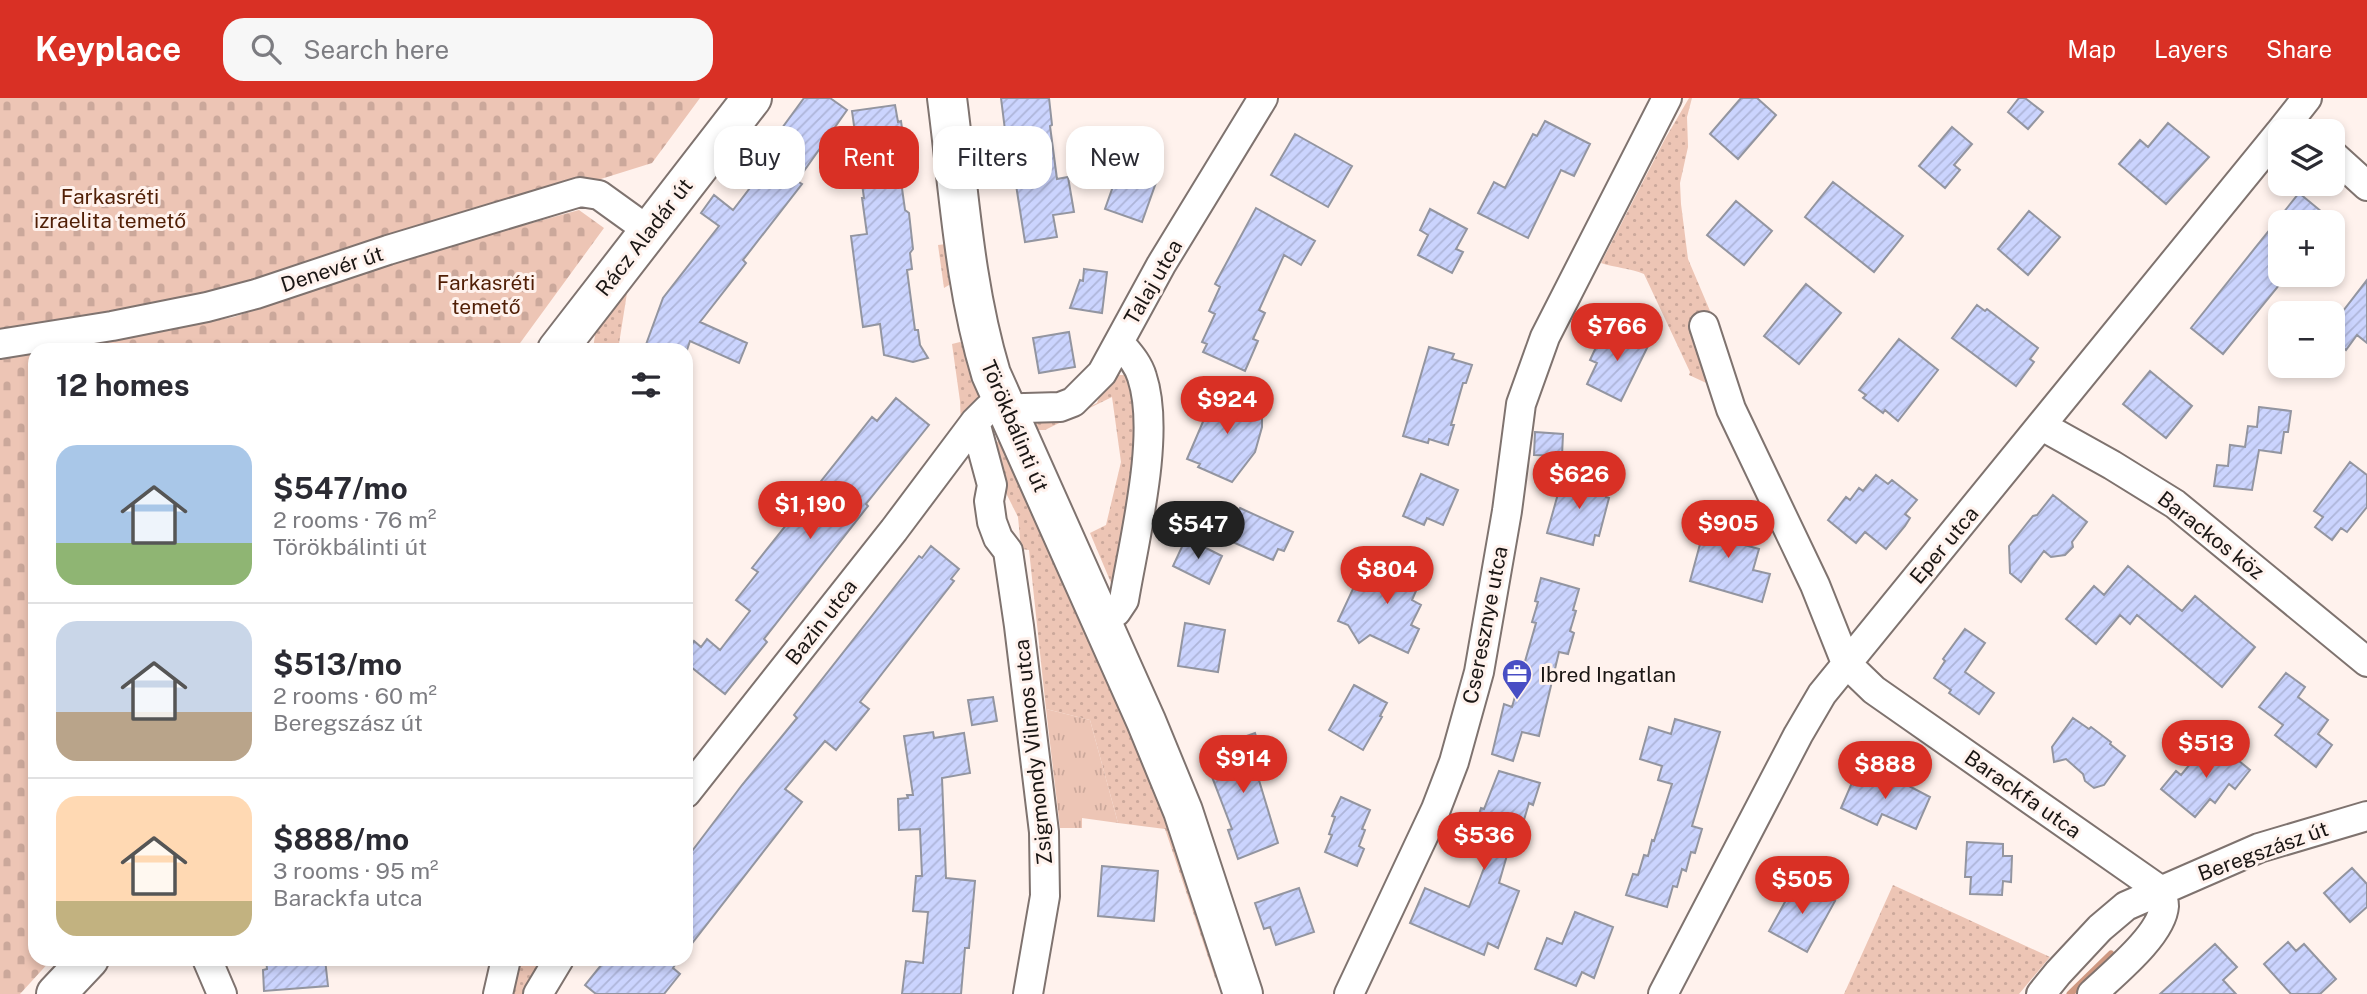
<!DOCTYPE html>
<html lang="en">
<head>
<meta charset="utf-8">
<style>
  :root { --surface:#fff; --page:#f7f7f7; --text:#2b2b33; --muted:#7c7c81; --line:#e1e1e2; --accent:#d93025 }
  body { margin:0; font-family:"Public Sans",sans-serif; background:var(--page); color:var(--text); height:100vh; display:flex; flex-direction:column; font-size:26px; white-space:nowrap }
  * { box-sizing:border-box; margin:0 }
  p { font-size:23px; color:var(--muted) }
  .icon { flex:none; width:38px; height:38px; fill:none; stroke:currentColor; stroke-width:2; stroke-linecap:round; stroke-linejoin:round }
  .map { position:relative; flex:1; overflow:hidden }
  .drawer { position:absolute; left:28px; top:245px; width:665px; height:623px; display:flex; flex-direction:column; background:var(--surface); border-radius:21px; box-shadow:0 4px 10px #0003 }
  .drawer>* { flex:none }
  .hud { position:absolute; left:714px; top:28px; width:665px; height:63px; display:flex; gap:14px }
  .tools { position:absolute; left:2268px; top:21px; display:grid; gap:14px }
  .tools a { display:grid; place-items:center; width:77px; height:77px; border-radius:14px; background:var(--surface); box-shadow:0 4px 10px #0003; font-size:35px }
  .price { position:absolute; translate:-50% -60px; padding:0 16px; border-radius:24px; background:var(--accent); color:#fff; font-size:23px; line-height:46px; filter:drop-shadow(0 2px 4px #0008) }
  .price::after { content:''; position:absolute; left:50%; top:42px; width:21px; height:16px; margin-left:-10px; background:inherit; clip-path:polygon(0 0,100% 0,50% 100%) }
  .price.active { background:#222; color:#fff }
  ul { padding:0; list-style:none }
  li { display:flex; align-items:center; gap:21px; height:175px; padding:0 28px }
  li+li { border-top:2px solid var(--line) }
  li span { display:grid; place-items:center; flex:none; width:196px; height:140px; border-radius:21px; color:#555 }
  li>.icon { margin-inline-start:auto }
  span .icon { width:84px; height:84px; fill:#fffc; stroke-width:1 }
  li b { font-size:30px }
  h2 { display:flex; justify-content:space-between; align-items:center; height:84px; padding:0 28px; font-size:30px }
  .pill { padding:0 24px; border-radius:21px; background:var(--surface); box-shadow:0 4px 10px #0003; font-size:24px; line-height:63px }
  .pill.active { background:var(--accent); color:#fff }
  header { display:flex; align-items:center; gap:42px; box-sizing:border-box; height:98px; padding:0 35px; background:var(--accent); color:#fff }
  header strong { font-size:33px }
  nav { display:flex; gap:38px; margin-inline-start:auto; font-size:24px }
  .search { width:490px; height:63px; background:var(--page); display:flex; align-items:center; gap:18px; box-sizing:border-box; padding:0 24px; border-radius:21px; color:var(--muted); font-size:26px }
  .map>svg:first-child { display:block }
</style>
</head>
<body>
<header>
<strong>Keyplace</strong>
<div class="search"><svg class="icon" aria-label="search" viewBox="0 0 24 24"><circle cx="10" cy="10" r="6"/><path d="M15 15l6 6"/></svg>Search here</div>
<nav><a>Map</a><a>Layers</a><a>Share</a></nav>
</header>
<div class="map">
<svg width="2367" height="896" viewBox="0 0 2367 896">
  <defs>
    <pattern id="grass-dots" width="8" height="8" patternUnits="userSpaceOnUse" patternTransform="scale(1.75)"><rect width="8" height="8" fill="#edc5b5"/><path d="M2 2h.1M6 6h.1" fill="none" stroke="#cba89b" stroke-width="1.8" stroke-linecap="round"/></pattern>
    <pattern id="cemetery-stones" width="16" height="16" patternUnits="userSpaceOnUse" patternTransform="scale(1.75)"><rect width="16" height="16" fill="#edc5b5"/><path d="M2 7V4a2 2 0 0 1 4 0v3zM10 15v-3a2 2 0 0 1 4 0v3z" fill="#cba89b"/></pattern>
    <pattern id="park-tufts" width="24" height="20" patternUnits="userSpaceOnUse" patternTransform="scale(1.75)"><rect width="24" height="20" fill="#edc5b5"/><path d="M3 7l-1-3M5 7V3M7 7l1-3M15 17l-1-3M17 17v-4M19 17l1-3" fill="none" stroke="#cba89b"/></pattern>
    <pattern id="building-hatch" width="6" height="6" patternUnits="userSpaceOnUse" patternTransform="scale(1.75)"><rect width="6" height="6" fill="#cbd4fe"/><path d="M-1 1l2-2M0 6l6-6M5 7l2-2" fill="none" stroke="#aeb5d9"/></pattern>
  </defs>
  <rect width="100%" height="100%" fill="#fff2ed"/>
  <path fill="url(#grass-dots)" d="M1689 0H1692L1687 19 1688 49 1680 85 1681 106 1688 161 1713 220 1715 289 1689 277 1690 274 1644 176C1630 170 1616 170 1601 165L1665 41Z
    M954 145 959 181 944 190 938 147Z
    M627 195 618 252 593 251 596 230Z
    M960 244 969 248 982 294 980 304 961 328 960 303 952 246Z
    M1117 277H1126L1143 320 1117 499 1090 435 1106 427 1121 364 1112 299 1045 332H1037L1035 326 1040 322 1067 320 1097 305 1106 281Z
    M998 343 1004 344 1146 650 1222 875 1215 880 1165 731 1118 725 1090 622 1046 611 1029 452 1021 451 1018 419 1003 389 995 347Z
    M1893 787 2050 859 2019 896H1844Z
    M517 861H552L532 896H508Z"/>
  <path fill="url(#cemetery-stones)" d="M0 0H700L652 65 255 189 0 240Z
    M579 112 604 130 515 252H63L234 219 397 162Z
    M35 256V861H52L20 896H0V260Z"/>
  <path fill="url(#park-tufts)" d="M1046 611 1090 622 1118 725 1082 720V730H1060Z"/>
  <g fill="none" stroke-linecap="round" stroke-linejoin="round">
    <path stroke="#cf9982" stroke-width="7" d="M2070 896 2111 856"/>
  </g>
  <path fill="url(#building-hatch)" stroke="#9395a0" stroke-width="2" d="M804 0H830L847 12 797 83 802 86 743 162 746 165 700 224 747 245 739 265 690 243 687 252H644L663 200 719 128 701 115 714 97 733 112 783 47 774 41Z
    M1001 0H1049L1052 27 1050 28 1057 81 1068 79 1074 114 1053 117 1057 139 1025 144 1016 87 1019 86 1011 32H1005Z
    M1741 0H1757L1776 17 1738 61 1710 36Z
    M2019 0H2025L2043 14 2028 31 2008 14Z
    M895 7 898 24 901 23 906 59 902 60 904 76H900L905 112 909 115 913 151 910 155 912 171 907 172 915 232H918L920 247 928 260 913 264 884 257 880 226 863 229 851 138 867 136 862 100H864L852 13Z
    M1545 23 1590 46 1574 78 1561 72 1528 140 1478 115 1494 84 1505 90 1533 36 1537 38Z
    M2168 25 2209 59 2166 106 2119 66 2140 42 2148 49Z
    M1952 29 1972 46 1954 67 1960 72 1945 90 1919 68Z
    M1295 36 1352 68 1328 109 1271 77Z
    M1122 63 1159 76 1142 124 1105 111Z
    M1833 84 1903 138 1874 174 1805 119Z
    M2299 95 2334 124H2280V186L2223 256 2191 230Z
    M1736 103 1772 133 1744 167 1707 137Z
    M1256 110 1315 143 1301 167 1284 157 1259 212 1265 215 1253 241 1258 243 1245 273 1203 254 1207 246 1202 244 1215 216 1209 213 1220 189 1215 186Z
    M1430 111 1467 131 1456 151 1463 154 1452 175 1418 157 1428 137 1420 132Z
    M2029 113 2060 139 2028 177 1998 151Z
    M1084 171 1107 174 1102 215 1070 210 1080 182 1083 183Z
    M2367 182V245L2357 237 2346 252 2333 241V226Z
    M1806 186 1841 215 1799 266 1764 238Z
    M1977 207 1985 213 1987 211 2038 250 2030 261 2034 264 2016 288 1952 240Z
    M1615 229 1649 246 1621 303 1587 286 1597 265 1590 262 1598 245 1605 249Z
    M1069 234 1075 269 1039 275 1033 240Z
    M1899 241 1938 272 1898 323 1885 312 1883 315 1863 300 1866 297 1859 292Z
    M1429 249 1454 256 1452 261 1472 267 1466 285H1463L1451 327H1454L1448 347 1429 341 1428 345 1403 338Z
    M2150 273 2192 308 2166 340 2123 306Z
    M1217 291 1262 312V329L1255 354 1232 384 1198 369 1200 366 1187 361Z
    M896 300 929 327 866 406 868 408 764 541 767 544 725 596 686 565V554L694 543 701 549 707 541 720 552 750 513 736 502 758 474 752 470 872 319 877 323Z
    M2259 309 2291 313 2288 334H2284L2281 355 2259 352 2252 392 2214 388 2217 367 2228 368 2230 347 2245 349 2248 328 2257 329Z
    M1535 334 1563 336 1562 358 1534 357Z
    M2350 364 2367 377V409L2347 434 2341 430 2332 442 2315 429 2323 419 2314 413Z
    M1421 376 1458 392 1443 427 1427 420 1424 427 1403 418Z
    M1876 377 1888 386 1892 382 1917 402 1905 416 1910 420 1905 428 1886 451 1865 434 1856 445 1828 422 1846 399 1850 402 1859 390 1863 393Z
    M1563 378 1608 390 1606 399 1609 400 1599 438 1595 437 1593 447 1547 435Z
    M2053 397 2087 424 2072 444 2073 449 2065 457 2051 459 2044 453 2021 484 2010 475 2009 448 2033 418 2037 417Z
    M1240 410 1293 434 1284 453 1278 451 1273 462 1226 441Z
    M1709 413 1747 425 1741 446 1759 451 1753 472 1770 476 1762 504 1690 483Z
    M1186 440 1222 458 1209 486 1173 468Z
    M931 448 959 471 951 481 954 483 860 604 869 611 836 652 825 643 785 691 802 704 686 853V761L742 687 797 620 794 617 919 458 922 460Z
    M1408 452 1429 463 1412 502 1421 507 1411 527 1419 531 1408 555 1370 537 1359 545 1348 527 1338 523 1359 478 1390 492Z
    M2128 468 2182 513 2195 498 2255 549 2222 589 2137 517 2130 526 2120 517 2096 546 2066 521 2094 488 2104 497Z
    M1541 480 1579 491 1573 512 1576 513 1570 533 1574 535 1568 556 1559 554 1539 638 1522 634 1513 663 1492 656 1504 606 1512 609 1536 525 1532 524 1538 504 1535 503Z
    M1185 525 1225 532 1218 574 1178 568Z
    M1965 531 1985 545 1965 574 1994 595 1979 616 1949 595 1951 592 1934 580 1945 563 1943 561Z
    M2286 575 2305 589 2298 599 2328 622 2318 636 2332 647 2316 669 2275 637 2283 627 2259 609Z
    M1354 587 1387 605 1380 618 1382 619 1363 652 1329 632Z
    M993 599 997 623 972 627 968 602Z
    M2073 620 2089 631 2091 629 2111 644 2110 646 2125 658 2104 687 2094 690 2085 683 2083 676 2066 661 2054 664 2052 649Z
    M1675 621 1720 634 1692 728 1702 731 1695 755 1691 754 1686 773 1682 771 1677 789 1673 788 1667 809 1626 797 1633 776 1638 777 1644 757 1648 758 1652 742 1654 743 1672 686 1658 682 1662 668 1640 661 1649 629 1671 636Z
    M933 634 934 640 964 635 970 675 942 680 946 780 975 783 969 850H965L961 896H902L906 863 923 865 928 814 913 813 916 778H922L920 731 899 732 898 701 908 700 907 697H913L904 638Z
    M1255 635 1262 657 1254 660 1260 678 1258 679 1278 745 1238 761 1228 732 1232 731 1209 671 1218 668 1212 650Z
    M2216 644 2250 672 2235 691 2229 686 2215 705 2210 701 2195 719 2161 691 2176 673 2181 677 2196 659 2201 663Z
    M1861 664 1870 688 1902 679 1905 686 1930 699 1916 731 1882 716 1877 727 1841 710Z
    M1499 673 1540 685 1533 707 1529 705 1523 725 1521 724 1515 741 1512 740 1499 785 1519 793 1498 850 1488 845 1484 857 1410 825 1425 790 1469 809 1489 757 1466 750 1472 728 1475 729 1481 710 1484 711Z
    M1341 699 1370 712 1362 731 1365 732 1359 748 1364 751 1357 768 1325 754 1332 737 1329 736 1335 719 1332 718Z
    M1967 744 2003 746V758H2012L2011 784 2003 783 2002 797 1970 796 1971 779H1965Z
    M1102 768 1158 773 1154 823 1098 818Z
    M2352 770 2367 786V809L2350 824 2324 795Z
    M1797 782 1835 803 1807 854 1769 833Z
    M1299 790 1314 834 1276 847 1270 829 1264 831 1255 805Z
    M1575 814 1613 829 1594 880 1582 874 1576 888 1535 871 1547 840 1562 846Z
    M2288 844 2296 853 2304 846 2336 881 2320 896H2291L2264 866Z
    M2215 846 2237 869 2223 882 2236 896H2160Z
    M266 861H325L328 888 264 893 263 872 267 871Z
    M606 861H679L673 870 680 876 664 896H596L585 887Z"/>
  <g fill="none" stroke-linecap="round" stroke-linejoin="round">
    <g stroke="#7f736f" stroke-width="32">
      <path id="street" d="M2281 33 2307 0
        M2333 57 2367 88
        M1704 228 1731 311 1815 487 1846 565 1874 592 2160 792
        M0 246 112 228 207 209 256 196 388 152 580 94 599 97 649 133
        M975 324 992 387 989 403 992 424 998 440 1008 453 1019 528 1044 734 1045 798 1028 896
        M2042 328 2112 367 2175 406 2367 564
        M1101 522 1116 514 1124 502C1134 442 1161 336 1142 279 1138 265 1128 255 1119 244
        M686 695 894 432 975 324 988 311 1060 309 1073 304 1102 275 1161 167 1263 0
        M207 861 222 896
        M498 896 506 861
        M538 896 559 861
        M1349 896 1436 711 1454 664 1479 574 1507 413 1521 306 1545 239 1667 0
        M1663 896 1798 637 1822 596 2280 34
        M2041 896 2058 875 2100 830 2126 808 2259 750 2367 718
        M2092 896C2113 876 2162 837 2164 808 2164 802 2162 797 2160 792"/>
    </g>
    <g stroke="#7f736f" stroke-width="42">
      <path id="secondary" d="M947 0C959 92 964 187 991 276L1146 623 1183 713 1243 896
        M557 252 752 0
        M56 896 89 861"/>
    </g>
    <use href="#street" stroke="#fff" stroke-width="28"/>
    <use href="#secondary" stroke="#fff" stroke-width="38"/>
  </g>
  <defs>
    <g id="office-pin" transform="scale(1.575)"><path d="M0 17L-7.5 6A9.5 9.5 0 1 1 7.5 6Z" fill="#484ec4" stroke="#fff2ed"/><path d="M-6-3h4V-5.5h4V-3h4V5H-6ZM-1-4.5V-3h2v-1.5ZM-6 0V1H6V0Z" fill="#fff"/></g>
  </defs>
  <g fill-rule="evenodd">
    <use href="#office-pin" x="1517" y="576"/>
  </g>
  <g text-anchor="middle" dominant-baseline="central" stroke-width="6" stroke-linejoin="round" paint-order="stroke">
    <g font-size="21" fill="#511f06" stroke="#fff2ed">
      <text x="110" y="98">Farkasréti<tspan x="110" dy="24">izraelita temető</tspan></text>
      <text x="486" y="184">Farkasréti<tspan x="486" dy="24">temető</tspan></text>
    </g>
    <g font-size="21" fill="#1a1614" stroke="#fff2ed">
      <text transform="translate(644 139) rotate(-52)">Rácz Aladár út</text>
      <text transform="translate(332 171) rotate(-18)">Denevér út</text>
      <text transform="translate(1153 184) rotate(-60)">Talaj utca</text>
      <text transform="translate(1015 328) rotate(67)">Törökbálinti út</text>
      <text transform="translate(2211 437) rotate(38)">Barackos köz</text>
      <text transform="translate(1944 447) rotate(-50)">Eper utca</text>
      <text transform="translate(821 524) rotate(-52)">Bazin utca</text>
      <text transform="translate(1485 527) rotate(-79)">Cseresznye utca</text>
      <text transform="translate(1033 654) rotate(-96)">Zsigmondy Vilmos utca</text>
      <text transform="translate(2023 696) rotate(35)">Barackfa utca</text>
      <text transform="translate(2263 753) rotate(-20)">Beregszász út</text>
    </g>
    <g font-size="21" fill="#1a1614" stroke="#fff2ed" text-anchor="start">
      <text x="1540" y="576">Ibred Ingatlan</text>
    </g>
  </g>
</svg>
<div class="tools">
<a><svg class="icon" aria-label="layers" viewBox="0 0 24 24"><path d="M12 4l9 5-9 5-9-5zM3 14l9 5 9-5"/></svg></a>
<a>+</a>
<a>−</a>
</div>
<b class="price" style="left:1617px;top:265px">$766</b>
<b class="price" style="left:1227px;top:338px">$924</b>
<b class="price" style="left:1579px;top:413px">$626</b>
<b class="price" style="left:810px;top:443px">$1,190</b>
<b class="price" style="left:1728px;top:462px">$905</b>
<b class="price active" style="left:1198px;top:463px">$547</b>
<b class="price" style="left:1387px;top:508px">$804</b>
<b class="price" style="left:2206px;top:682px">$513</b>
<b class="price" style="left:1243px;top:697px">$914</b>
<b class="price" style="left:1885px;top:703px">$888</b>
<b class="price" style="left:1484px;top:774px">$536</b>
<b class="price" style="left:1802px;top:818px">$505</b>
<div class="hud">
<a class="pill">Buy</a>
<a class="pill active">Rent</a>
<a class="pill">Filters</a>
<a class="pill">New</a>
</div>
<section class="drawer">
<h2>12 homes<svg class="icon" aria-label="filters" viewBox="0 0 24 24"><path d="M4 7h16M4 17h16"/><circle cx="9" cy="7" r="2"/><circle cx="15" cy="17" r="2"/></svg></h2>
<ul>
<li><span style="background:linear-gradient(#a9c7e8 70%,#8fb573 0)"><svg class="icon" aria-label="home" viewBox="0 0 24 24"><path d="M3 11l9-7 9 7M6 9v11h12V9"/></svg></span><div><b>$547/mo</b><p>2 rooms · 76 m²</p><p>Törökbálinti út</p></div></li>
<li><span style="background:linear-gradient(#c9d6e8 65%,#b9a48a 0)"><svg class="icon" aria-label="home" viewBox="0 0 24 24"><path d="M3 11l9-7 9 7M6 9v11h12V9"/></svg></span><div><b>$513/mo</b><p>2 rooms · 60 m²</p><p>Beregszász út</p></div></li>
<li><span style="background:linear-gradient(#ffd9b3 75%,#c2b280 0)"><svg class="icon" aria-label="home" viewBox="0 0 24 24"><path d="M3 11l9-7 9 7M6 9v11h12V9"/></svg></span><div><b>$888/mo</b><p>3 rooms · 95 m²</p><p>Barackfa utca</p></div></li>
</ul>
</section>
</div>
</body>
</html>
